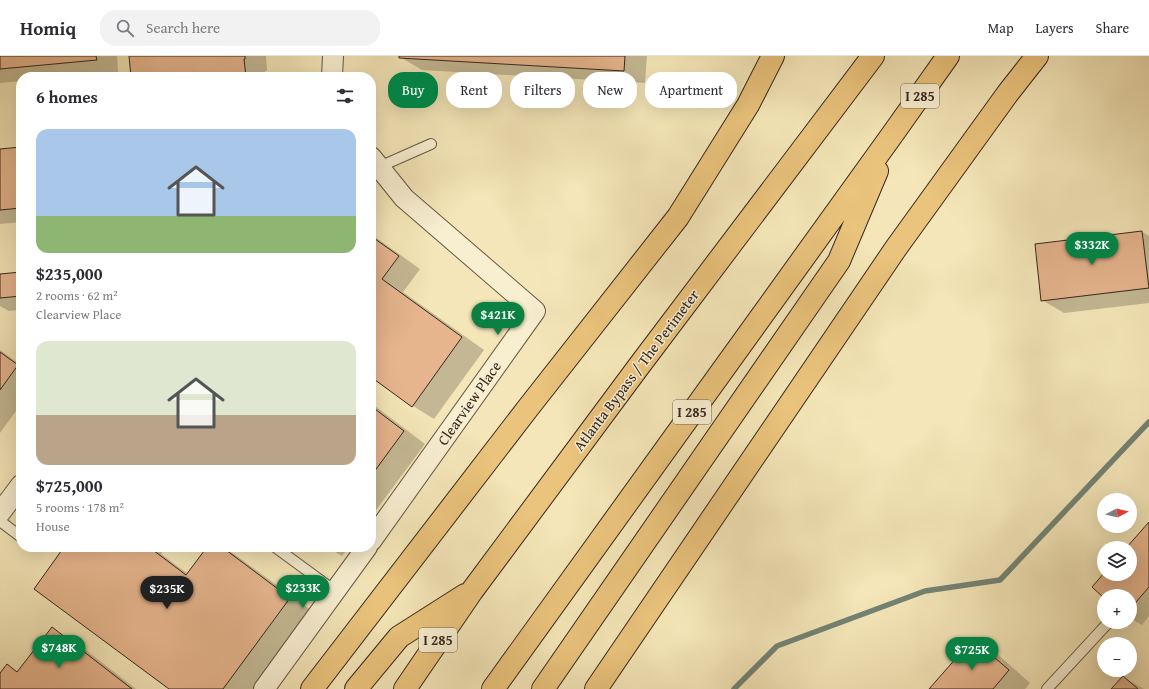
<!DOCTYPE html>
<html lang="en">
<head>
<meta charset="utf-8">
<style>
  :root { --surface:#fff; --page:#f2f2f3; --text:#2b2b33; --muted:#7c7c81; --line:#e1e1e2; --accent:#0b8043 }
  body { margin:0; font-family:"Gentium Book Plus",serif; background:var(--page); color:var(--text); height:100vh; display:flex; flex-direction:column; font-size:15px; white-space:nowrap }
  * { box-sizing:border-box; margin:0 }
  p { font-size:13px; color:var(--muted) }
  .icon { flex:none; width:22px; height:22px; fill:none; stroke:currentColor; stroke-width:2; stroke-linecap:round; stroke-linejoin:round }
  .map { position:relative; flex:1; overflow:hidden }
  .details { position:absolute; left:16px; top:16px; width:360px; height:480px; display:flex; flex-direction:column; background:var(--surface); border-radius:16px; box-shadow:0 4px 16px #0002 }
  .details>* { flex:none }
  .banner { position:absolute; left:388px; top:16px; width:380px; height:36px; display:flex; gap:8px }
  .needle { width:26px; rotate:83deg }
  .tools { position:absolute; left:1097px; top:437px; display:grid; gap:8px }
  .tools a { display:grid; place-items:center; width:40px; height:40px; border-radius:50%; background:var(--surface); box-shadow:0 4px 16px #0002; font-size:20px }
  .price { position:absolute; translate:-50% -34px; padding:0 9px; border-radius:14px; background:var(--accent); color:#fff; font-size:13px; line-height:26px; filter:drop-shadow(0 1px 2px #0008) }
  .price::after { content:''; position:absolute; left:50%; top:24px; width:12px; height:9px; margin-left:-6px; background:inherit; clip-path:polygon(0 0,100% 0,50% 100%) }
  .price.active { background:#222; color:#fff }
  ul { padding:0; list-style:none }
  li { display:grid; align-content:center; gap:8px; height:212px; padding:0 20px }
  li span { display:grid; place-items:center; height:124px; border-radius:12px; color:#555 }
  li>.icon { margin-inline-start:auto }
  span .icon { width:72px; height:72px; fill:#fffc; stroke-width:1 }
  li b { font-size:17px }
  h2 { display:flex; justify-content:space-between; align-items:center; height:48px; padding:0 20px; font-size:17px }
  .tag { padding:0 14px; border-radius:16px; background:var(--surface); box-shadow:0 4px 16px #0002; font-size:14px; line-height:36px }
  .tag.active { background:var(--accent); color:#fff }
  header { display:flex; align-items:center; gap:24px; box-sizing:border-box; height:56px; padding:0 20px; background:var(--surface); border-bottom:1px solid var(--line) }
  header strong { font-size:19px }
  nav { display:flex; gap:22px; margin-inline-start:auto; font-size:14px }
  .search { width:280px; height:36px; background:var(--page); display:flex; align-items:center; gap:10px; box-sizing:border-box; padding:0 14px; border-radius:16px; color:var(--muted); font-size:15px }
  .map>svg:first-child { display:block }
</style>
</head>
<body>
<header>
<strong>Homiq</strong>
<div class="search"><svg class="icon" aria-label="search" viewBox="0 0 24 24"><circle cx="10" cy="10" r="6"/><path d="M15 15l6 6"/></svg>Search here</div>
<nav><a>Map</a><a>Layers</a><a>Share</a></nav>
</header>
<div class="map">
<svg width="1149" height="633" viewBox="0 0 1149 633">
  <rect width="100%" height="100%" fill="#f4e6b8"/>
  <filter id="stains"><feTurbulence type="fractalNoise" baseFrequency=".005" numOctaves="4"/><feColorMatrix values="0 0 0 0 .2 0 0 0 0 .09 0 0 0 0 .02 0 0 0 .5 -.17"/></filter>
  <radialGradient id="worn" r=".72"><stop offset=".6" stop-color="#630" stop-opacity="0"/><stop offset="1" stop-color="#630" stop-opacity=".3"/></radialGradient>
  <path fill="#0003" d="M0 0H117L118 16 61 21H21V25L0 27Z
    M129 0H266L267 15H265L266 21H132Z
    M400 0H647L645 27 422 14 400 1Z
    M21 92V166L0 168V94Z
    M1142 176 1149 180V247L1064 257 1042 244Z
    M371 178 420 213 403 236 484 294 434 363 413 350 371 320Z
    M21 217V254L9 255 0 250V219Z
    M0 294 21 309V348L0 377Z
    M371 347 425 388 371 461Z
    M1149 467V560L1142 569 1130 562V540L1104 541 1093 531 1105 518H1130V492H1127Z
    M65 491H166L161 498 188 518 208 491H222L234 498 312 555 254 633H170Z
    M327 491H349L342 500Z
    M52 573 74 585 136 633H0V619L7 610 19 616Z
    M973 584 995 596 1030 627 1025 633H931Z
    M1123 621 1144 633H1113Z"/>
  <g fill="none" stroke-linecap="round" stroke-linejoin="round">
    <path stroke="#738375" stroke-width="5.5" d="M734 633 777 590 925 535 1000 524 1149 366"/>
  </g>
  <path fill="#e6b58e" stroke="#36271f" d="M0 0H96L97 4 0 13Z
    M129 0H245V3H244L246 21H131Z
    M399 0H625L624 15 399 2Z
    M21 91V152L0 154V93Z
    M1142 175 1149 232 1041 245 1035 188Z
    M371 180 399 200 382 223 462 281 412 351 371 321Z
    M21 216V240L0 242V218Z
    M0 296 18 309 0 334Z
    M371 350 404 375 371 420Z
    M1149 466V531L1130 553V540H1104V542L1092 531 1104 517V518H1130V492H1126Z
    M64 491H149L186 519 207 491H222L290 542 223 633H169L34 533Z
    M52 571 132 633H0V617L7 608 17 616Z
    M973 583 1009 614 993 633H929Z
    M1123 620 1138 633H1111Z"/>
  <g fill="none" stroke-linecap="round" stroke-linejoin="round">
    <g stroke="#665745" stroke-width="12">
      <path id="service" d="M379 111 431 88
        M0 465 21 481
        M275 491 335 535
        M1047 633 1107 568"/>
    </g>
    <g stroke="#665745" stroke-width="22">
      <path id="minor" d="M332 21 333 0
        M371 101 404 142 535 255 371 485
        M0 457 21 429
        M264 633 367 491"/>
    </g>
    <g stroke="#36271f" stroke-width="24">
      <path id="motorway" d="M312 633 528 352 678 161 748 49 773 0
        M356 633 399 581 465 539
        M405 633 472 535 639 310 873 0
        M493 633 892 79 948 0
        M543 633 839 205 877 115
        M596 633 896 192 1008 37 1037 0"/>
    </g>
    <use href="#service" stroke="#f8efd1" stroke-width="10"/>
    <use href="#minor" stroke="#f8efd1" stroke-width="20"/>
    <use href="#motorway" stroke="#eac37c" stroke-width="22"/>
  </g>
  <g text-anchor="middle" dominant-baseline="central" stroke-width="3" stroke-linejoin="round" paint-order="stroke">
    <g fill="#f8efd1" stroke="#706354" stroke-width="1">
      <rect x="901" y="28" width="38" height="24" rx="3"/>
      <rect x="673" y="344" width="38" height="24" rx="3"/>
      <rect x="419" y="572" width="38" height="24" rx="3"/>
    </g>
    <g font-size="14" font-weight="bold" fill="#36271f">
      <text x="920" y="40">I 285</text>
      <text x="692" y="356">I 285</text>
      <text x="438" y="584">I 285</text>
    </g>
    <g font-size="15" fill="#36271f" stroke="#f8efd1">
      <text transform="translate(636 314) rotate(-53)">Atlanta Bypass / The Perimeter</text>
      <text transform="translate(469 347) rotate(-55)">Clearview Place</text>
    </g>
  </g>
  <rect width="100%" height="100%" filter="url(#stains)"/>
  <rect width="100%" height="100%" fill="url(#worn)"/>
</svg>
<div class="tools">
<a><svg class="needle" viewBox="-14 -14 28 28"><path d="M0-13l5 13h-10z" fill="#e53935"/><path d="M0 13l5-13h-10z" fill="#7c7c81"/></svg></a>
<a><svg class="icon" aria-label="layers" viewBox="0 0 24 24"><path d="M12 4l9 5-9 5-9-5zM3 14l9 5 9-5"/></svg></a>
<a>+</a>
<a>−</a>
</div>
<b class="price" style="left:1092px;top:210px">$332K</b>
<b class="price" style="left:498px;top:280px">$421K</b>
<b class="price" style="left:303px;top:553px">$233K</b>
<b class="price active" style="left:167px;top:554px">$235K</b>
<b class="price" style="left:59px;top:613px">$748K</b>
<b class="price" style="left:972px;top:615px">$725K</b>
<div class="banner">
<a class="tag active">Buy</a>
<a class="tag">Rent</a>
<a class="tag">Filters</a>
<a class="tag">New</a>
<a class="tag">Apartment</a>
</div>
<section class="details">
<h2>6 homes<svg class="icon" aria-label="filters" viewBox="0 0 24 24"><path d="M4 7h16M4 17h16"/><circle cx="9" cy="7" r="2"/><circle cx="15" cy="17" r="2"/></svg></h2>
<ul>
<li><span style="background:linear-gradient(#a9c7e8 70%,#8fb573 0)"><svg class="icon" aria-label="home" viewBox="0 0 24 24"><path d="M3 11l9-7 9 7M6 9v11h12V9"/></svg></span><div><b>$235,000</b><p>2 rooms · 62 m²</p><p>Clearview Place</p></div></li>
<li><span style="background:linear-gradient(#dfe7d0 60%,#b9a48a 0)"><svg class="icon" aria-label="home" viewBox="0 0 24 24"><path d="M3 11l9-7 9 7M6 9v11h12V9"/></svg></span><div><b>$725,000</b><p>5 rooms · 178 m²</p><p>House</p></div></li>
</ul>
</section>
</div>
</body>
</html>
